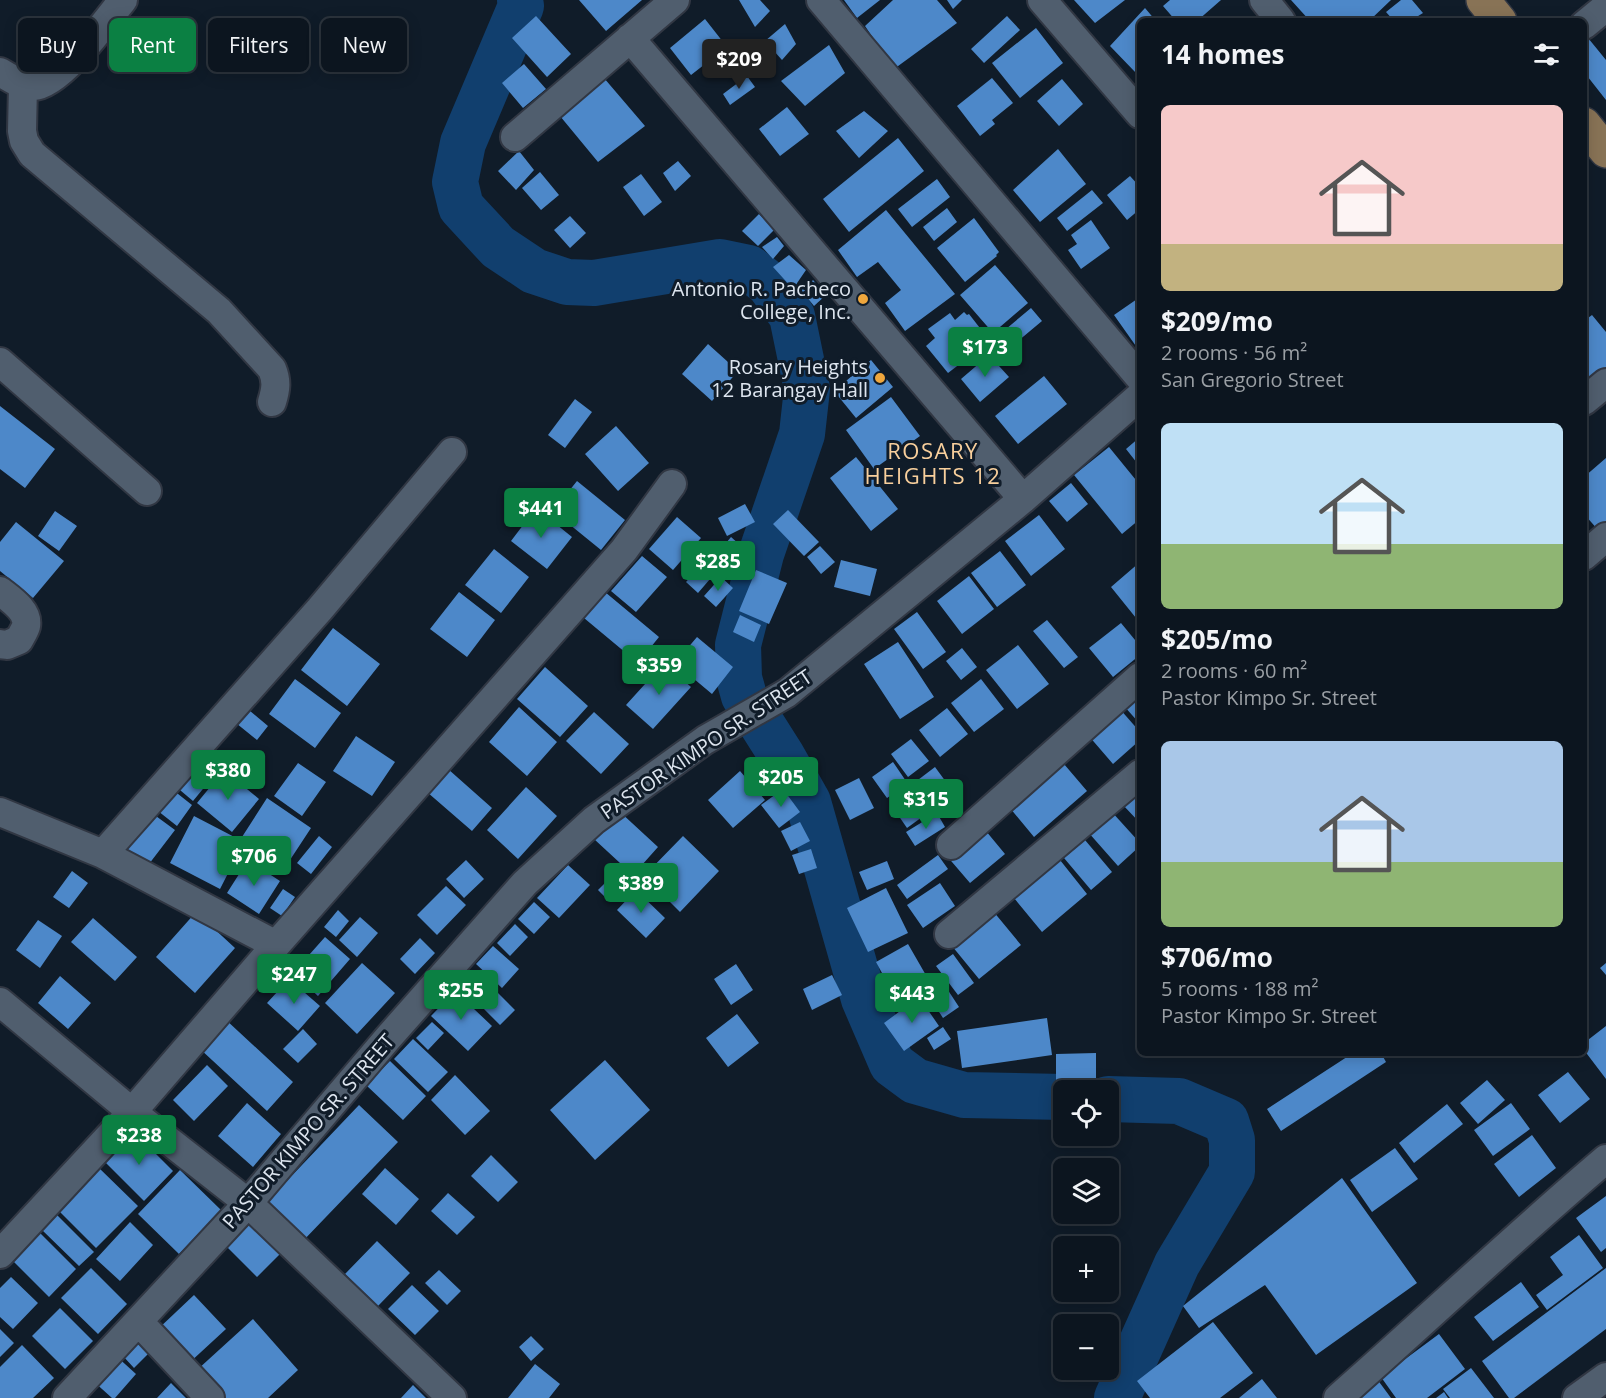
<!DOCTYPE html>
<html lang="en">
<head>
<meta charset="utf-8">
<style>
  :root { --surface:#0c151f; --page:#151e28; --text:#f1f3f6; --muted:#9a9fa4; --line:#2c343d; --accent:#0b8043 }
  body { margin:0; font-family:"Open Sans",sans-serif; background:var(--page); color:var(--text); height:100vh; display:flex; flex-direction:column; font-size:22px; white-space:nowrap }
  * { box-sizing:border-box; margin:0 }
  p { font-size:20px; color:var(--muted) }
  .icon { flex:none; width:33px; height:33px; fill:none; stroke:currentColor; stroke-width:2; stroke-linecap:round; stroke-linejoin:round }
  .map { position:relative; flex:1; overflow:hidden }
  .panel { position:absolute; left:1137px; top:18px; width:450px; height:1038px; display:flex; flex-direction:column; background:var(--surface); border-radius:9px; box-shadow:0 3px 15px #0003,0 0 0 2px var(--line) }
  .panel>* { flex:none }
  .top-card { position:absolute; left:18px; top:18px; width:570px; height:54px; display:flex; gap:12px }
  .tools { position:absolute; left:1053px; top:1080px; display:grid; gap:12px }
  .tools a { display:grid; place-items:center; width:66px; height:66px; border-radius:9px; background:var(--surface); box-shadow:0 3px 15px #0003,0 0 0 2px var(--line); font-size:30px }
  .price { position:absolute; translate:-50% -51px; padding:0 14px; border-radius:6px; background:var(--accent); color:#fff; font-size:20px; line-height:39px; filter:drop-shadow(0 2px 3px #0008) }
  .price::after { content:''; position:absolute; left:50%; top:36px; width:18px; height:14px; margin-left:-9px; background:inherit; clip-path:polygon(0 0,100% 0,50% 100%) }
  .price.active { background:#222; color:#fff }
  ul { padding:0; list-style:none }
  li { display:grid; align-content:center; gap:12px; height:318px; padding:0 24px }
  li span { display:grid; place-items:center; height:186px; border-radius:9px; color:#555 }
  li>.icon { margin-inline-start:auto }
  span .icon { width:108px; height:108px; fill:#fffc; stroke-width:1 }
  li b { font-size:26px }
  h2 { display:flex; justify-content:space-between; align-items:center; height:72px; padding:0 24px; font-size:26px }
  .pill { padding:0 21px; border-radius:9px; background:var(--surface); box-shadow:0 3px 15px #0003,0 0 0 2px var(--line); font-size:21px; line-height:54px }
  .pill.active { background:var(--accent); color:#fff }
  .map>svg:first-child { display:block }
</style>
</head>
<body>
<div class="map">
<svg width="1606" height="1398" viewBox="0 0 1606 1398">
  <rect width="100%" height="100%" fill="#101c29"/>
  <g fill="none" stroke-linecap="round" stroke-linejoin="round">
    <path stroke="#113f6e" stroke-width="46" d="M520 0 521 6 463 143 455 182 461 207 498 247 534 271 567 282 594 283 720 262 749 268 769 284 792 316 807 389 802 434 761 554 738 645 739 678 744 696 782 756 808 802 864 999 892 1064 915 1081 964 1095 1064 1097
      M1108 1099 1179 1101 1226 1121 1232 1140V1172L1177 1264 1117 1398"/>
  </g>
  <path fill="#4d88c9" d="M579 0H642L606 31Z
    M739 0H760L770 11 755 27Z
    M844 0H880L857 18Z
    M893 0H937L957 23 894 69 865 26Z
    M947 0H962L953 9Z
    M1074 0H1125L1095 23Z
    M1170 0H1221L1197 21H1176L1163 6Z
    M1291 0H1391L1369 21H1310Z
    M1401 0H1412L1423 13 1410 21H1394L1386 12Z
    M1145 8 1156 21H1140V70L1136 73 1110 46Z
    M536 16 571 54 547 77 512 38Z
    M1007 16 1020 30 984 63 971 49Z
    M705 19 727 47 691 75 670 48Z
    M785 24 796 44 782 60 765 41Z
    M1036 28 1063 63 1020 98 992 63Z
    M1584 33 1606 60V100L1584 72Z
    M829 45 845 73 805 106 781 81Z
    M524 64 546 89 523 108 502 83Z
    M747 76 755 87 730 105 723 94Z
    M604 78 645 126 598 162 560 116Z
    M992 78 1013 103 992 120 995 124 980 136 957 106Z
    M1062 79 1083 104 1059 126 1037 101Z
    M787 107 809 134 780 156 759 129Z
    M864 111 888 131 859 158 836 131Z
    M898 138 924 171 849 232 823 199Z
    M1058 149 1086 184 1040 222 1013 190Z
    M519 151 534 170 516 190 498 171Z
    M678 161 691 176 675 191 663 173Z
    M540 172 559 195 541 210 522 188Z
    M641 174 662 202 644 216 623 187Z
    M1130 176 1140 187V209L1127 220 1107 195Z
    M937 179 950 197 912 227 898 209Z
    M1092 190 1103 203 1067 231 1057 218Z
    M947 208 957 222 934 241 923 227Z
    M886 210 955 294 905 331 885 303 901 290 878 262 857 277 838 250Z
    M759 214 774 230 758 246 742 231Z
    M570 216 586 233 570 248 554 230Z
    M974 218 999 252 996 255 997 256 965 282 937 248Z
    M1091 220 1110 248 1081 269 1068 250 1077 244 1071 235Z
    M777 237 784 246 773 259 762 247Z
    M789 255 806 270 793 289 773 267Z
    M995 265 1028 303 993 333 960 295Z
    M813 280 826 295 814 306 801 290Z
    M1140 297V348L1138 349 1114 315Z
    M1031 308 1042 321 1011 347 1000 334Z
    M964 312 967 315 969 314 990 341 948 373 926 346 935 338 928 329 950 313 955 320Z
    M1592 315 1606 332V368L1584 387V321Z
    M708 344 738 371 712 401 682 374Z
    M989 355 1009 377 980 402 961 379Z
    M871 360 893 387 856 418 834 391Z
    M1044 376 1067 404 1018 444 995 416Z
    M891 397 920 436 874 469 846 430Z
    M575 399 592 412 565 448 548 435Z
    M0 406 55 449 25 488 0 469Z
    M616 426 649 463 618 491 585 454Z
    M1140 437V461L1137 463 1126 449Z
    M1109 447 1140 485V519L1122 534 1074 475Z
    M856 457 898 509 871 531 830 478Z
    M1606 458V525L1599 531 1584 514V477Z
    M577 481 625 520 601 550 553 511Z
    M1071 483 1088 504 1067 522 1049 501Z
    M745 504 755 522 727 536 718 518Z
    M536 508 572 537 547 569 511 541Z
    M788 510 819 542 804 556 773 524Z
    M55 511 77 526 59 551 38 536Z
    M1039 515 1065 549 1031 576 1005 541Z
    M677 517 701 538 673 570 649 549Z
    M16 522 64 561 33 598 0 571V542Z
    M731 537 748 552 729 575 712 560Z
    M820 546 835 562 821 574 807 557Z
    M494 549 529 577 501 613 465 585Z
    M1000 551 1026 585 997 607 971 573Z
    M642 556 667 577 636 612 611 591Z
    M841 560 877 569 870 596 834 587Z
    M704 562 716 572 698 593 686 582Z
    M1140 562V615L1136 618 1111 587Z
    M756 570 787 583 769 624 739 611Z
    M969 576 994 609 962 634 937 601Z
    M721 577 733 588 716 607 704 596Z
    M459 592 495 620 467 657 430 629Z
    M605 592 659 637 638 663 584 618Z
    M917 612 946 652 923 669 894 629Z
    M740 615 761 625 754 642 733 632Z
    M1047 620 1078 657 1064 668 1033 631Z
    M1121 623 1140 646V655L1113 677 1089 648Z
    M333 628 380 664 347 706 301 670Z
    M697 637 733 667 712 694 675 663Z
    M898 642 934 697 900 719 864 664Z
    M1018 645 1049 684 1017 709 986 670Z
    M962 648 977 667 961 680 946 661Z
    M664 663 691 687 653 729 626 705Z
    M545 667 588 706 560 737 517 699Z
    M295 679 341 713 315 748 269 714Z
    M981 679 1004 709 974 732 951 703Z
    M1140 691V724L1124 706Z
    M243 705 268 726 257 740 231 719Z
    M519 707 557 742 527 776 489 742Z
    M947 708 968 734 940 757 919 730Z
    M1119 708 1140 732V740L1113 764 1088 735Z
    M594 712 629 744 601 774 566 741Z
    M356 736 395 762 372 796 333 771Z
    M911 739 929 761 908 777 891 754Z
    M202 752 221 767 193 801 174 785Z
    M1058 757 1087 791 1034 837 1005 802Z
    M893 762 908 784 887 798 872 777Z
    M298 763 326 782 302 816 274 796Z
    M935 767 957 797 937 812 914 783Z
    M448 769 492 808 472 831 427 792Z
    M224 770 259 799 232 832 197 803Z
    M740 771 765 800 733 828 708 800Z
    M859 778 874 808 850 820 835 790Z
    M526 787 557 816 518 859 487 830Z
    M1140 788V823L1123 805Z
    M783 789 800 812 779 828 761 805Z
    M173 790 192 805 177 826 158 811Z
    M917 797 929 812 907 828 896 812Z
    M267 798 311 828 286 866 242 837Z
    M145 808 175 830 149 864 119 843Z
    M619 811 658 847 633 875 594 839Z
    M1111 811 1140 843V846L1118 866 1088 832Z
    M937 813 945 827 915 846 906 832Z
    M194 816 244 842 220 889 170 863Z
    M800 822 810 841 791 851 781 831Z
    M981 825 1005 854 970 883 946 855Z
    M319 836 332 847 311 874 297 863Z
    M683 836 719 871 680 912 644 876Z
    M1085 840 1112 872 1091 890 1064 858Z
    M811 849 817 868 799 874 792 855Z
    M938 855 948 869 907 899 897 885Z
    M248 860 280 881 259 914 227 893Z
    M466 860 484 879 464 898 446 879Z
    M1060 860 1087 894 1042 932 1014 898Z
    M887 861 894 879 867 890 859 872Z
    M568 865 590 885 559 918 537 898Z
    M72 871 88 883 69 908 53 897Z
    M617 871 628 883 609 901 598 890Z
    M940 883 955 906 923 928 907 905Z
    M446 886 466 905 437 935 417 915Z
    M886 888 908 933 868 952 847 908Z
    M283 889 295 897 282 916 270 908Z
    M636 890 665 918 646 938 617 910Z
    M534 902 550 917 534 934 518 919Z
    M338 910 349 921 336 937 324 927Z
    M993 911 1021 945 979 979 952 946Z
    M196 912 235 948 195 993 156 957Z
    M360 917 378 933 357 957 339 940Z
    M93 918 137 957 115 981 71 942Z
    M38 920 62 936 40 968 16 950Z
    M515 924 528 937 510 956 497 943Z
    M325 937 350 959 318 996 293 973Z
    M420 938 435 953 415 974 400 959Z
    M908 944 927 977 894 995 876 962Z
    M493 946 519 969 502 988 476 964Z
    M953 954 974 983 958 995 936 966Z
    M274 963 288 976 275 990 261 977Z
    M362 963 395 993 357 1034 325 1003Z
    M1606 963V975L1600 968Z
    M736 964 753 990 731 1005 714 979Z
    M475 970 489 984 473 1001 459 987Z
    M832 975 842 995 812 1010 803 989Z
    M60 976 91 1003 68 1029 38 1003Z
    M940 978 959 1007 943 1018 924 989Z
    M289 979 320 1006 298 1031 267 1003Z
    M494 989 515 1010 500 1025 479 1004Z
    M455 991 492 1026 468 1051 431 1016Z
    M919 997 939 1026 904 1051 884 1023Z
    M737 1014 759 1043 728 1067 706 1038Z
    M1047 1018 1052 1055 962 1068 957 1031Z
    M225 1019 293 1082 267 1111 199 1048Z
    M432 1022 444 1033 428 1050 416 1038Z
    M1606 1026V1079L1584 1050V1043Z
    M943 1027 951 1039 934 1050 927 1038Z
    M303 1029 317 1044 298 1063 283 1049Z
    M413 1039 448 1072 428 1092 394 1059Z
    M1096 1053V1088L1056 1089V1054Z
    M1353 1053H1381L1386 1062 1281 1131 1267 1109Z
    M605 1060 650 1110 595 1160 550 1110Z
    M390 1061 426 1096 403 1120 366 1085Z
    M207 1065 228 1086 194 1121 173 1100Z
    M1568 1072 1590 1099 1560 1123 1538 1095Z
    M455 1075 490 1111 465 1135 431 1100Z
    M1487 1080 1505 1100 1478 1124 1460 1103Z
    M247 1103 281 1134 253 1167 218 1136Z
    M1511 1103 1530 1129 1493 1156 1474 1130Z
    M1447 1104 1463 1124 1414 1163 1399 1143Z
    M359 1105 398 1142 301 1243 263 1206Z
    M134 1132 173 1171 144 1201 104 1161Z
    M1532 1135 1556 1168 1519 1197 1494 1164Z
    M1395 1148 1418 1179 1372 1212 1350 1180Z
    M491 1155 518 1182 498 1202 471 1176Z
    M98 1167 138 1206 96 1248 57 1209Z
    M385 1168 419 1199 396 1225 362 1194Z
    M180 1170 221 1210 179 1254 138 1214Z
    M1342 1178 1417 1283 1316 1355 1265 1285 1199 1328 1183 1306Z
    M448 1193 475 1217 457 1235 431 1211Z
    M1606 1196V1248L1601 1252 1576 1218Z
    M56 1214 94 1252 79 1266 41 1229Z
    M257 1217 287 1247 257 1277 227 1247Z
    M130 1222 153 1245 120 1281 96 1259Z
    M34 1227 76 1269 49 1297 7 1255Z
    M1579 1235 1603 1268 1547 1310 1536 1295 1563 1275 1550 1257Z
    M377 1241 410 1273 378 1306 345 1274Z
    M91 1268 127 1304 98 1334 61 1298Z
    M1606 1268V1329L1514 1398H1509L1482 1361Z
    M439 1270 461 1291 447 1305 425 1283Z
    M11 1277 38 1303 13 1329 0 1317V1288Z
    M1521 1282 1539 1307 1493 1341 1474 1317Z
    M412 1285 439 1311 415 1335 388 1309Z
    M194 1295 226 1329 188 1364 157 1330Z
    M60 1308 93 1341 65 1369 32 1336Z
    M253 1319 298 1370 268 1398H223L197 1370Z
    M1213 1322 1253 1373 1220 1398H1150L1137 1381Z
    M0 1329 14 1343 0 1357Z
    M1439 1334 1465 1369 1427 1398H1396L1381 1377Z
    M144 1335 155 1347 134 1368 123 1356Z
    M531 1336 544 1349 531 1361 519 1347Z
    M22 1345 54 1378 33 1398H0V1367Z
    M114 1354 136 1374 115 1398H112L92 1380Z
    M535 1364 560 1384 549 1398H508Z
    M1471 1368 1494 1398H1450L1443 1389Z
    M1262 1379 1277 1398H1239Z
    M1377 1379 1391 1398H1352Z
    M171 1383 186 1398H157Z
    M413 1385 426 1398H401Z
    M1444 1392 1448 1398H1436Z"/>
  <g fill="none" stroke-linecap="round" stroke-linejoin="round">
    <g stroke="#313743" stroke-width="32">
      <path id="minor" d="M821 0 1140 378
        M1042 0 1140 114
        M1264 0 1281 21
        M1584 25 1606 7
        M630 38 1023 499
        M0 72C11 78 21 86 34 86 60 85 106 21 123 0
        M23 85 22 131 24 141 32 154 219 311 272 369C277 381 276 389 272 402
        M515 137 675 0
        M0 362 147 491
        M1584 401 1606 383
        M1584 556 1606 537
        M0 591C10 599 29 611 26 626 25 630 21 636 19 640L7 645 0 644
        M0 812 103 854 276 945
        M951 845 1140 677
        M103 854 320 609 452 452
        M949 934 1140 774
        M0 1002 132 1112 248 1203 452 1398
        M0 1254 132 1112 276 945 624 550 672 484
        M139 1322 210 1398
        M67 1398 248 1203 388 1038 525 883 594 820 705 740 787 693 1023 499 1140 396
        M1338 1398C1428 1319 1515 1236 1606 1159
        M1577 1398 1606 1377"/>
    </g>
    <g stroke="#313743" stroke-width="36">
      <path id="major" d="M1483 0 1500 21
        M1584 124 1606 151"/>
    </g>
    <use href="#minor" stroke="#505e6e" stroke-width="28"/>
    <use href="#major" stroke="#887356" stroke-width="33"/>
  </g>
  <g fill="#efa73d" stroke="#101c29" stroke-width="2">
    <circle cx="863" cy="299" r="6"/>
    <circle cx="880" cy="378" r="6"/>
  </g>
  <g text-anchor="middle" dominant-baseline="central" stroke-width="6" stroke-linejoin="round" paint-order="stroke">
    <g font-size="20" fill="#dde5ef" stroke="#101c29" text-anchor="end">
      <text x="851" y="288">Antonio R. Pacheco<tspan x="851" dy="23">College, Inc.</tspan></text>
      <text x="868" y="366">Rosary Heights<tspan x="868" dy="23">12 Barangay Hall</tspan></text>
    </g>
    <g font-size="20" fill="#dde5ef" stroke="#101c29">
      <text transform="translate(706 744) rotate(-34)">PASTOR KIMPO SR. STREET</text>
      <text transform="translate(308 1131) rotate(-49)">PASTOR KIMPO SR. STREET</text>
    </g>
    <g font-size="22" letter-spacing="1.5" fill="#f8cf9c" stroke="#101c29">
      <text x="933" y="450">ROSARY<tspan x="933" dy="25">HEIGHTS 12</tspan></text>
    </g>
  </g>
</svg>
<div class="tools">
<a><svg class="icon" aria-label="locate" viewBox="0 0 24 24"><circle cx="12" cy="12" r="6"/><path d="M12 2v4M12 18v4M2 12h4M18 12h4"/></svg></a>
<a><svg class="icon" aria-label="layers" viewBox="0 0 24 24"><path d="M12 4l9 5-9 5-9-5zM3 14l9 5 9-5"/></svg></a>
<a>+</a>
<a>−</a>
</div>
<b class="price active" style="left:739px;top:90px">$209</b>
<b class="price" style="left:985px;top:378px">$173</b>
<b class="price" style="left:541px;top:539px">$441</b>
<b class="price" style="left:718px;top:592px">$285</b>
<b class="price" style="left:659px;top:696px">$359</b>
<b class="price" style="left:228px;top:801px">$380</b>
<b class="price" style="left:781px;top:808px">$205</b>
<b class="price" style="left:926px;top:830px">$315</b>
<b class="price" style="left:254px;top:887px">$706</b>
<b class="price" style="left:641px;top:914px">$389</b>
<b class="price" style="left:294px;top:1005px">$247</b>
<b class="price" style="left:461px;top:1021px">$255</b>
<b class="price" style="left:912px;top:1024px">$443</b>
<b class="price" style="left:139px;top:1166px">$238</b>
<div class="top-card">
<a class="pill">Buy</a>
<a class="pill active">Rent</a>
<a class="pill">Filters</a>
<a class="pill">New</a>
</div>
<section class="panel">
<h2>14 homes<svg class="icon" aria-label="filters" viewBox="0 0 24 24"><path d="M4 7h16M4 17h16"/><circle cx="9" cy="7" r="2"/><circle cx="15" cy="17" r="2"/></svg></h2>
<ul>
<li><span style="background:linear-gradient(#f6c9c9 75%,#c2b280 0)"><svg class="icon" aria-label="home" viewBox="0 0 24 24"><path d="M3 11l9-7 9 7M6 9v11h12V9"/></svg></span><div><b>$209/mo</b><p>2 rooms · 56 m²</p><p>San Gregorio Street</p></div></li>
<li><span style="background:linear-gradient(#bfe0f5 65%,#8fb573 0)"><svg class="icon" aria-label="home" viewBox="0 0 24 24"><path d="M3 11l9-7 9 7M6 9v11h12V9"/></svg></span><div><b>$205/mo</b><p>2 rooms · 60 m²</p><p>Pastor Kimpo Sr. Street</p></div></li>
<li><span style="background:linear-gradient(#a9c7e8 65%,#8fb573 0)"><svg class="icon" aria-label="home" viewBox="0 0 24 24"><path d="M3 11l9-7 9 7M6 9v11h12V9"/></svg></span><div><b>$706/mo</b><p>5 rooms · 188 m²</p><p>Pastor Kimpo Sr. Street</p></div></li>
</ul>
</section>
</div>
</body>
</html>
